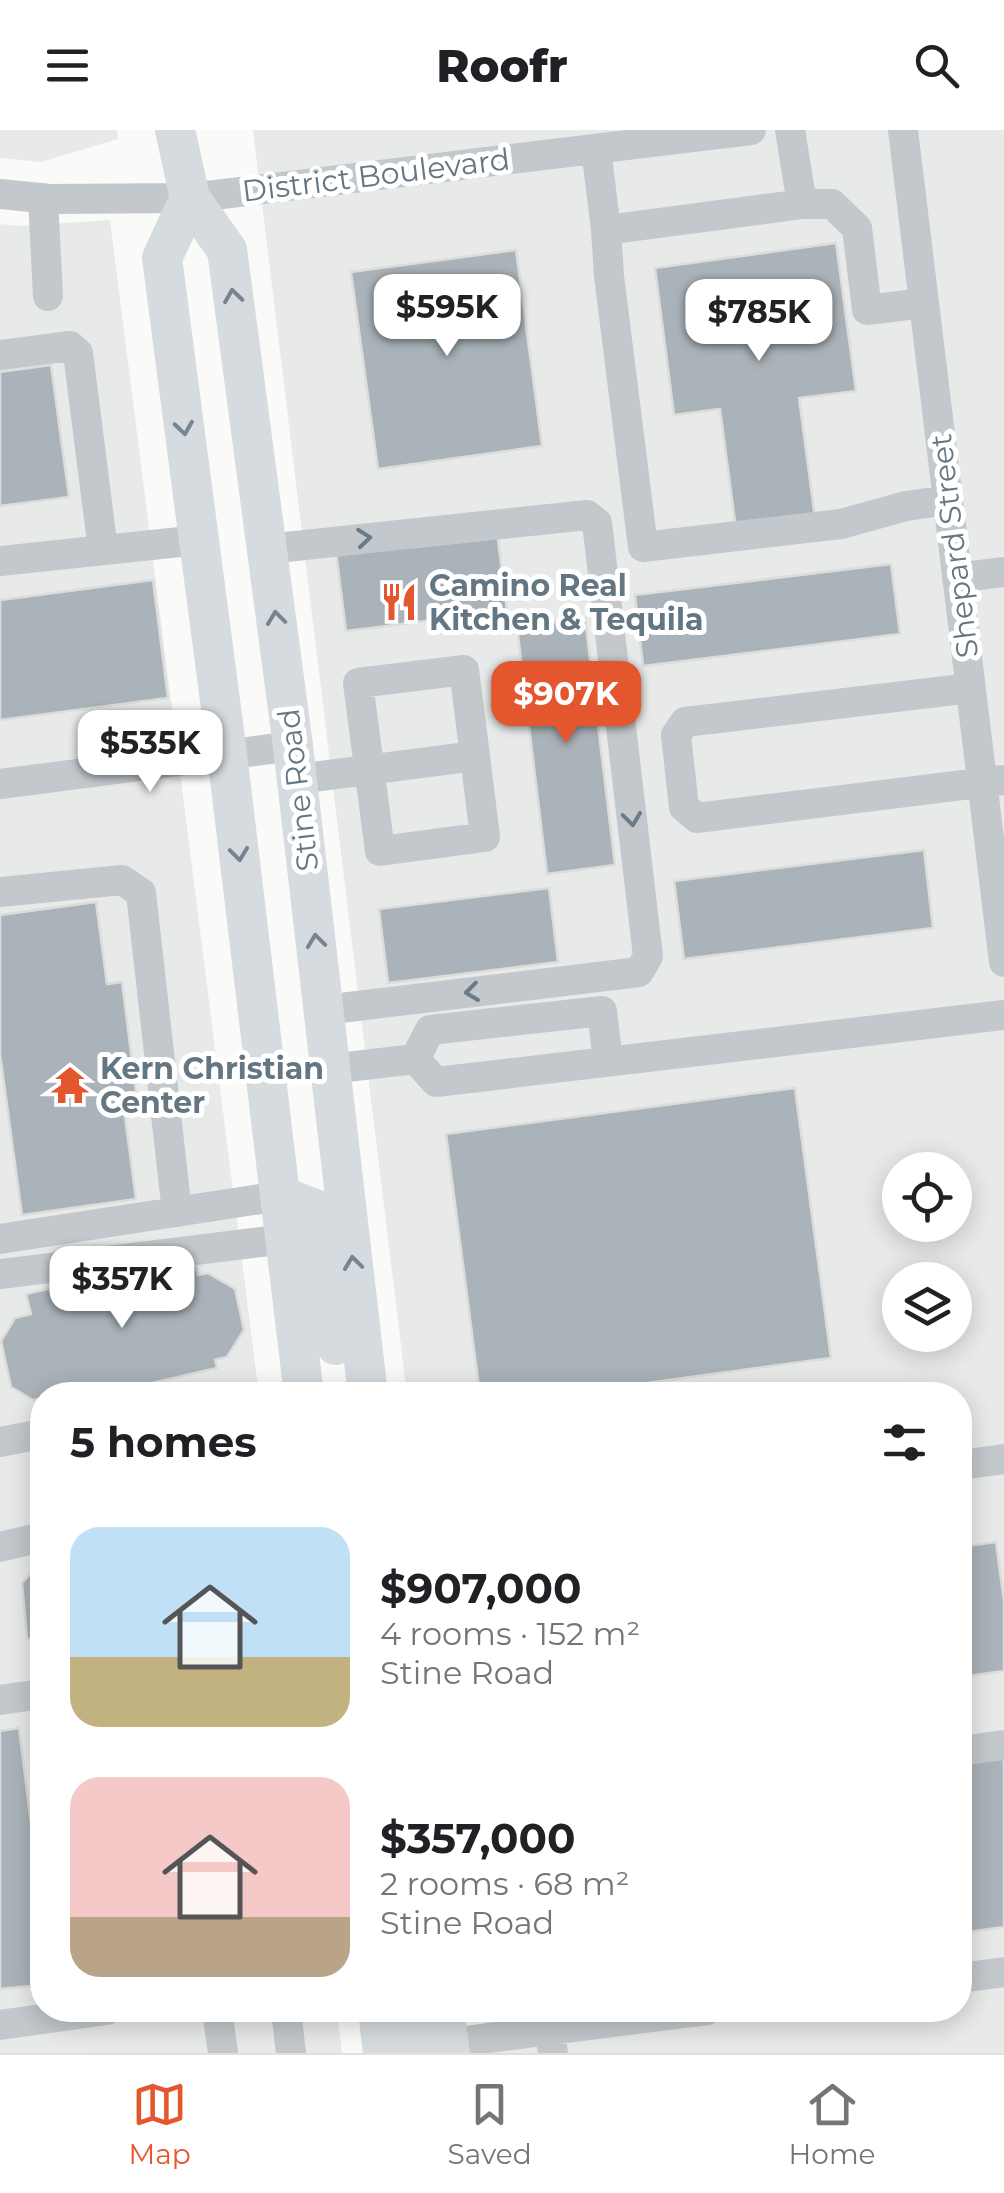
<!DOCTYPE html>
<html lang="en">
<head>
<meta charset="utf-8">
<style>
  :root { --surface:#fff; --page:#f6f6f6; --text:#202124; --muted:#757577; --line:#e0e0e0; --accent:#e4572e }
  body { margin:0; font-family:Montserrat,sans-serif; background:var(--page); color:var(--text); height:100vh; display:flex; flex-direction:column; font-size:38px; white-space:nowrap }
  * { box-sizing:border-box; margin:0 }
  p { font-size:32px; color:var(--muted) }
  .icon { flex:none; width:55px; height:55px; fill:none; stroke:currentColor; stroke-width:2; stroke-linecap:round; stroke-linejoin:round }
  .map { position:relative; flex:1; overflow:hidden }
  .drawer { position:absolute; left:30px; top:1252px; width:942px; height:640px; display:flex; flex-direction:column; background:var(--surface); border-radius:40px; box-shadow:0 5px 25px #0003 }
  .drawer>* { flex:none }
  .fabs { position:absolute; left:882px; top:1022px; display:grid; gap:20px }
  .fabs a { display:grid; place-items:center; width:90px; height:90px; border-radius:50%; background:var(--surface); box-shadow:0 5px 25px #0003; font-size:50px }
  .price { position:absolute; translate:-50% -85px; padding:0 22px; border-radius:20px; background:#fff; color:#222; font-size:32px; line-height:65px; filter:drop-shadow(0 2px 5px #0008) }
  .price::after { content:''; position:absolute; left:50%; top:60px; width:30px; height:22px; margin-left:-15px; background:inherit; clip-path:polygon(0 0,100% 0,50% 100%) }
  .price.selected { background:var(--accent); color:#fff }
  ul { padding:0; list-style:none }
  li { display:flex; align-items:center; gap:30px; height:250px; padding:0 40px }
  li span { display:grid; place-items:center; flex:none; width:280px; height:200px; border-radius:30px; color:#555 }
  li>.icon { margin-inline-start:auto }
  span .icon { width:120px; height:120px; fill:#fffc; stroke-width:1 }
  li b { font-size:42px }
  h2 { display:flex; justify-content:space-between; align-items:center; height:120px; padding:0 40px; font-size:42px }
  header { display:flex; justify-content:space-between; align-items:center; height:130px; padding:0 40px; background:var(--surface); font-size:45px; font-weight:800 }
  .menu { display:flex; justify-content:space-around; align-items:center; height:140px; border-top:2px solid var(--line); background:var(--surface); font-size:28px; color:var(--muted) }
  .menu a { display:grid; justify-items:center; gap:5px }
  .menu .selected { color:var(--accent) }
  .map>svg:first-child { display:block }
</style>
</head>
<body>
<header><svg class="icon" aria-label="menu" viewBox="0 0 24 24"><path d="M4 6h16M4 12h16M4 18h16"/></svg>Roofr<svg class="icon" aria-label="search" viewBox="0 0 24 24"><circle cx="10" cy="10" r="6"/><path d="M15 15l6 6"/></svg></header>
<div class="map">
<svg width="1004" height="1923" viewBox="0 0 1004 1923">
  <rect width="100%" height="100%" fill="#fafaf8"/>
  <path fill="#e8e9e9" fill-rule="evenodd" d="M0 0H117L118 9 41 32 0 28Z
    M253 0H1004V1923H488L483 1880H960V1265H407ZM900 1040H955V1095H900ZM900 1150H955V1205H900Z
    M110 90 259 1265H42V1880H337L342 1923H0V94L19 96Z"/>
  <path fill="#aab3b9" stroke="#dcdcda" stroke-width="2.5" d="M836 113 856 261 799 268 815 388 736 399 720 279 674 285 655 138Z
    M516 120 542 316 378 339 351 142Z
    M51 235 69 367 0 376V242Z
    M497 402 507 481 346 501 336 422Z
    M891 434 900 504 643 536 635 465Z
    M153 450 168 568 0 590V470Z
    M585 488 615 735 547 744 517 497Z
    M924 720 933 798 684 829 674 751Z
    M549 758 558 832 388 853 379 779Z
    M96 772 107 854 122 852 139 986 125 987 136 1069 22 1085 0 924V785Z
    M795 958 831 1228 558 1265H480L446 1004Z
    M194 1126 198 1145 208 1143 235 1159 244 1200 227 1227 215 1230 217 1238 100 1265H42V1268L33 1270 11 1257 1 1211 15 1188 31 1184 26 1164Z
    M996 1412 1004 1471V1541L960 1547V1417Z
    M39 1434H42V1515L35 1509H27L22 1453Z
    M19 1598 42 1779V1855L0 1859V1601Z
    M1004 1626V1797L960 1803V1632Z"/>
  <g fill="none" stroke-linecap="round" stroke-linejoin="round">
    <path stroke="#c3c8cc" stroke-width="30" d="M903 0 1004 832
      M596 19 606 100 802 74 790 0
      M0 64 50 69 190 68 751 0
      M43 68 48 166
      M802 74H832L857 98 867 180 924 173
      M606 100 609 146 643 417 841 394 906 376 948 370
      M0 225 70 216 78 223 103 420
      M267 419 587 385 597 393 648 826 639 842 324 880
      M0 431 199 410
      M957 448 1004 442
      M971 558 685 592 676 605 684 677 697 688 1004 650
      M297 649 475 626 485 707 380 721 358 553 464 540 475 626
      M0 654 293 616
      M0 762 122 750 141 763 177 1082
      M415 929 430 900 602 881 608 931
      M330 939 415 929 436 952 1004 885
      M0 1109 280 1066
      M0 1144 286 1109
      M0 1312 42 1304
      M960 1335 1004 1329
      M0 1417 42 1407
      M0 1570 42 1564
      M960 1621 1004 1615
      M960 1848 1004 1842
      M217 1880 223 1923
      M286 1880 291 1923
      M0 1895 107 1880
      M550 1900 707 1880
      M428 1916 550 1900 553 1923"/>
    <path stroke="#d6dbdf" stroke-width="40" d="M175 0 190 68 227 120 293 616 368 1265
      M190 68 162 128 227 624 304 1265
      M280 1066 315 1079 336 1215
      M378 1880 383 1923
      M409 1880 414 1890 421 1923
      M444 1880 450 1923"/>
  </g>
  <defs><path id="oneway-chevron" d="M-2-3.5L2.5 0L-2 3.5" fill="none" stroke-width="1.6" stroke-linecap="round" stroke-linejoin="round" transform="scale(2.5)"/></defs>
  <g stroke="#768591">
    <use href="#oneway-chevron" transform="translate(233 166) rotate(-98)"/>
    <use href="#oneway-chevron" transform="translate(184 298) rotate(82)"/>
    <use href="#oneway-chevron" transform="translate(276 488) rotate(-97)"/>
    <use href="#oneway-chevron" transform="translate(239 724) rotate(83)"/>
    <use href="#oneway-chevron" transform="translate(316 811) rotate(-97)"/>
    <use href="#oneway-chevron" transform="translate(353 1133) rotate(-97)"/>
  </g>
  <g stroke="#6a7a87">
    <use href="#oneway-chevron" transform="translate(364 408) rotate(-6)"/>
    <use href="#oneway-chevron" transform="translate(632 689) rotate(83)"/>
    <use href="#oneway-chevron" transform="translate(472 862) rotate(173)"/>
  </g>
  <defs>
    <g id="restaurant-bare" transform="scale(3)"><path d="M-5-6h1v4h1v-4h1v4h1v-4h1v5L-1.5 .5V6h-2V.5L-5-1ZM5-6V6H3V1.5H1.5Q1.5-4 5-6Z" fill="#e4572e" stroke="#fff" stroke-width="2.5" paint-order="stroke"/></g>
    <g id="temple-bare" transform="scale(3)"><path d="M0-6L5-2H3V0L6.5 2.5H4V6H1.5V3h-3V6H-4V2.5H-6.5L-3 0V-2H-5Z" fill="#e4572e" stroke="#fff" stroke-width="2.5" paint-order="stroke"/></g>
  </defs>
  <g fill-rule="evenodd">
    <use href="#restaurant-bare" x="399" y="472"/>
    <use href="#temple-bare" x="70" y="955"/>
  </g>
  <g text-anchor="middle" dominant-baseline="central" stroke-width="10" stroke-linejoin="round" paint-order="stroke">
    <g font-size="30" fill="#657683" stroke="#fff">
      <text transform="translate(376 45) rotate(-7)">District Boulevard</text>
      <text transform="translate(954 416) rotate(-97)">Shepard Street</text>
      <text transform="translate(298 660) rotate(-97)">Stine Road</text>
    </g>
    <g font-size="30" font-weight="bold" fill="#657683" stroke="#fff" text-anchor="start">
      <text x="429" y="455">Camino Real<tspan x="429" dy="34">Kitchen &amp; Tequila</tspan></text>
      <text x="100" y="938">Kern Christian<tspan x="100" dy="34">Center</tspan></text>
    </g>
  </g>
</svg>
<div class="fabs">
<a><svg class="icon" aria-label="locate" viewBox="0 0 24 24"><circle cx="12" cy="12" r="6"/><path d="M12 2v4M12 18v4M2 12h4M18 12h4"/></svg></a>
<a><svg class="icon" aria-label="layers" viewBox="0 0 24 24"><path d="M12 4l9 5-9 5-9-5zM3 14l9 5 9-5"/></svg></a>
</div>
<b class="price" style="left:447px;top:229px">$595K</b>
<b class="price" style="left:759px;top:234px">$785K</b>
<b class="price selected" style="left:566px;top:616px">$907K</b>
<b class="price" style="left:150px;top:665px">$535K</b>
<b class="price" style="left:122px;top:1201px">$357K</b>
<section class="drawer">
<h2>5 homes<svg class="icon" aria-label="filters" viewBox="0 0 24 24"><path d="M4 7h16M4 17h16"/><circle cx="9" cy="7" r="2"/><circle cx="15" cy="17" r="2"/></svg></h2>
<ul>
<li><span style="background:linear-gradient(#bfe0f5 65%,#c2b280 0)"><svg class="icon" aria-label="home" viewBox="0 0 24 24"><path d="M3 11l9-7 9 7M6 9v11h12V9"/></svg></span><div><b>$907,000</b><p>4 rooms · 152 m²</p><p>Stine Road</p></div></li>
<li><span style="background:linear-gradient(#f6c9c9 70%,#b9a48a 0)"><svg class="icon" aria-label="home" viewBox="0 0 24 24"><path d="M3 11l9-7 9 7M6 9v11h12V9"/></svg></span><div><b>$357,000</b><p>2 rooms · 68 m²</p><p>Stine Road</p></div></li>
</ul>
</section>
</div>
<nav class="menu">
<a class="selected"><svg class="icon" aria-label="map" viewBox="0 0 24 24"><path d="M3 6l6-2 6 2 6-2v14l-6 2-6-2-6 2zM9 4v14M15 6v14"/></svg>Map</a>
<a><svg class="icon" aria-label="saved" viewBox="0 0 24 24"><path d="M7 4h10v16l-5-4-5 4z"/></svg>Saved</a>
<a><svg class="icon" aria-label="home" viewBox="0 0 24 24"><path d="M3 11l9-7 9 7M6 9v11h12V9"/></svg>Home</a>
</nav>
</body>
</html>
